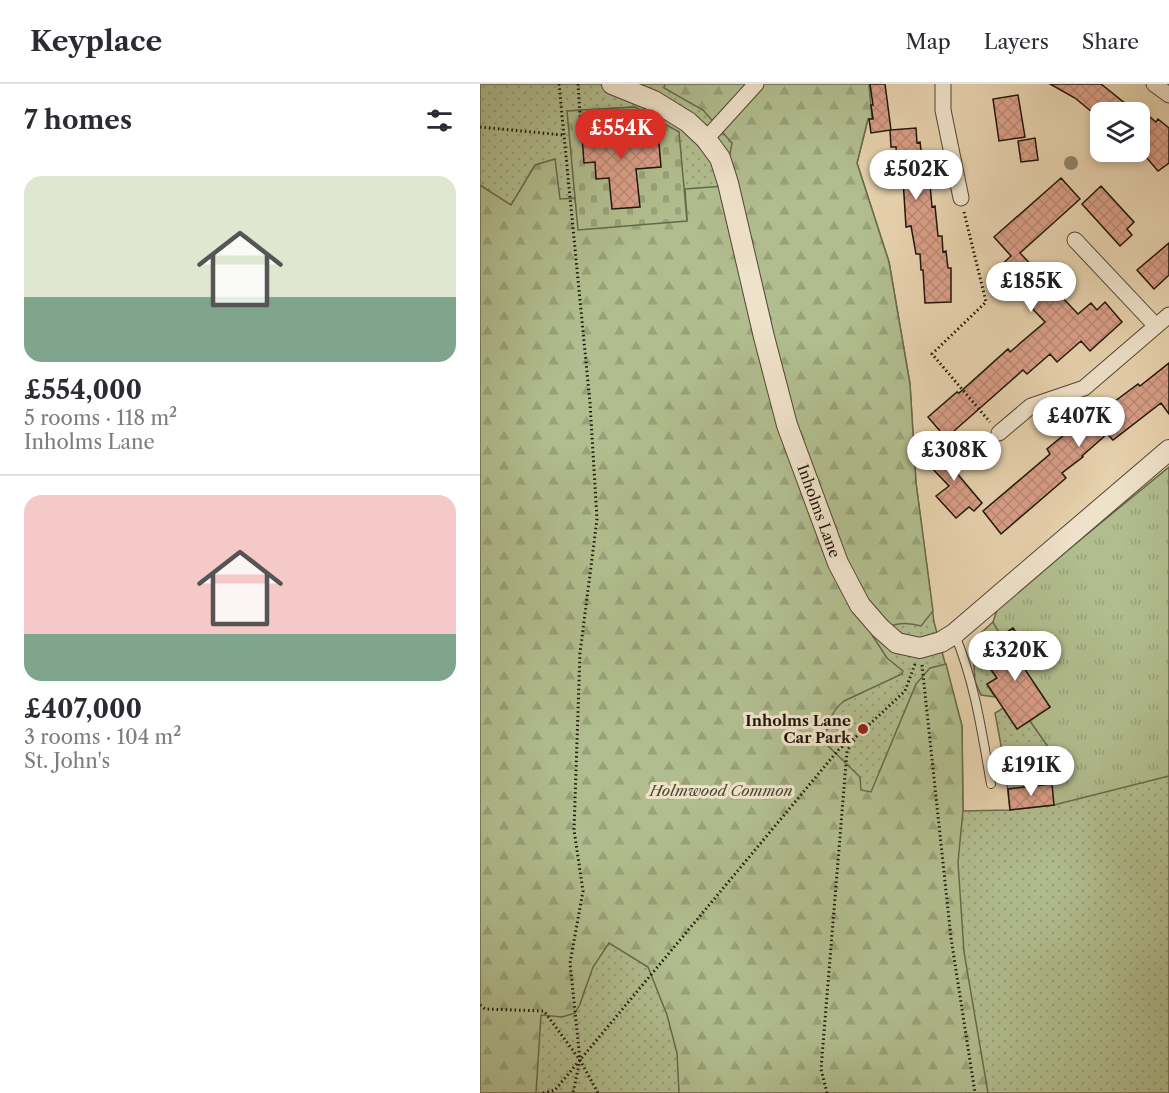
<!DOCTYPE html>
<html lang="en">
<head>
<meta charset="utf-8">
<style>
  :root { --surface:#fff; --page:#f2f2f3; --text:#2b2b33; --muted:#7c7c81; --line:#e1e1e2; --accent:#d93025 }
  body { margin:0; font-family:"Libre Caslon Text",serif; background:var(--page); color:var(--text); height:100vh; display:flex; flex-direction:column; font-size:22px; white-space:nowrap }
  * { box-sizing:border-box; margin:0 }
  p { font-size:20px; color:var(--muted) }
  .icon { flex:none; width:33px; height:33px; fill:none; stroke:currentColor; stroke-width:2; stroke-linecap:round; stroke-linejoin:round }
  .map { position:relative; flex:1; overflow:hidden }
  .details { display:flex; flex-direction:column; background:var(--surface); width:480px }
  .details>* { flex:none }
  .tools { position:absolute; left:610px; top:18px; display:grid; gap:12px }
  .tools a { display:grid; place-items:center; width:60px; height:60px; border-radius:12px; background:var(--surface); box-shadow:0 3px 9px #0003; font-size:30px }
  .price { position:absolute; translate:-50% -51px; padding:0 14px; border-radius:21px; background:#fff; color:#222; font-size:20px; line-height:39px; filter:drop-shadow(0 2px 3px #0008) }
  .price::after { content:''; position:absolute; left:50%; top:36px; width:18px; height:14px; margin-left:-9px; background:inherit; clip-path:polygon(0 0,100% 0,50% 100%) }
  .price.current { background:var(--accent); color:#fff }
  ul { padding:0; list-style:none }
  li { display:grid; align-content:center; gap:12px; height:318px; padding:0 24px }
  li+li { border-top:2px solid var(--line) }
  li span { display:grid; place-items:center; height:186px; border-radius:18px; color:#555 }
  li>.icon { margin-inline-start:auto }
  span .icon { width:108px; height:108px; fill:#fffc; stroke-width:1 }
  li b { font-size:26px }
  h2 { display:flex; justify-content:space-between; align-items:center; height:72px; padding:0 24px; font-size:26px }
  header { display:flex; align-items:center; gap:36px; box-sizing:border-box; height:84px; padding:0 30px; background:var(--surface); border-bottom:2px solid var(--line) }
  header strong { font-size:28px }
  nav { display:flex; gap:33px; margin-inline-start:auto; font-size:21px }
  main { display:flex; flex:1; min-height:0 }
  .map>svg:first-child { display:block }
</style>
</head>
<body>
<header>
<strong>Keyplace</strong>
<nav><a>Map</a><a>Layers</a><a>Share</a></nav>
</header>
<main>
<section class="details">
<h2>7 homes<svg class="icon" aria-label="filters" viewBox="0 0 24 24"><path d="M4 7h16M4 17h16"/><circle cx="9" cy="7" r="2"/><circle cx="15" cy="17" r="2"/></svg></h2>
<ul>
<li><span style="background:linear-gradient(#dfe7d0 65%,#7fa58c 0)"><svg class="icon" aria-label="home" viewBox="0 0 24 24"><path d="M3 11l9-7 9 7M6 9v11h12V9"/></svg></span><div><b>£554,000</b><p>5 rooms · 118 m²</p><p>Inholms Lane</p></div></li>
<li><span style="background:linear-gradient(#f6c9c9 75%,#7fa58c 0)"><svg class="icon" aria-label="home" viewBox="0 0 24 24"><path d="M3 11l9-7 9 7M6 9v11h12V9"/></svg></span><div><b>£407,000</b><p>3 rooms · 104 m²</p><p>St. John's</p></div></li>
</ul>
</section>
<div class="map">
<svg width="689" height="1009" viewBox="0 0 689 1009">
  <defs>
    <pattern id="grass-dots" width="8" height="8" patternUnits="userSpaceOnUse" patternTransform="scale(1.5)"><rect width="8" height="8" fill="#b1bd8e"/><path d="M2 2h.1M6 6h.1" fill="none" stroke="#98a279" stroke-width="1.8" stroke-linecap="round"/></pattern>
    <pattern id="forest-firs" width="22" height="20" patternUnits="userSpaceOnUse" patternTransform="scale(1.5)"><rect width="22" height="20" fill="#b1bd8e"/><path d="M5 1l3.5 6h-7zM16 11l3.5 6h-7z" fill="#98a279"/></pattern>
    <pattern id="cemetery-stones" width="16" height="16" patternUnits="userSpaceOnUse" patternTransform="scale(1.5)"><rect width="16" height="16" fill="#b1bd8e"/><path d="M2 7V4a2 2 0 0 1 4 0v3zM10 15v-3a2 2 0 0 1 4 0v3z" fill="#98a279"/></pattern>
    <pattern id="park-tufts" width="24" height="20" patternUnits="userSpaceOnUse" patternTransform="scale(1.5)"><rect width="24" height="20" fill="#b1bd8e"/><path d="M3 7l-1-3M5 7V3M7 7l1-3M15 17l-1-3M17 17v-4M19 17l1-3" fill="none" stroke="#98a279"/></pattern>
    <pattern id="building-cross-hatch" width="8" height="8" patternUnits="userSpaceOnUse" patternTransform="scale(1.5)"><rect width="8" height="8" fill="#d99e87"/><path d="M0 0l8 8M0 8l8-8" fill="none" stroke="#ba8773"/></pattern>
  </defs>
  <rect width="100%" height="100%" fill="#e7d2ae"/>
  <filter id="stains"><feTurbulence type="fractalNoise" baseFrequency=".00333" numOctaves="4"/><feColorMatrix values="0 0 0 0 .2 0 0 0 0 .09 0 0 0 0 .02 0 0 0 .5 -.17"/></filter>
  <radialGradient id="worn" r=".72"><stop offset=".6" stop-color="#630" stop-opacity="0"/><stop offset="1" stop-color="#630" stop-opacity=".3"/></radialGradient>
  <path fill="url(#grass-dots)" stroke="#68694c" stroke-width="1.5" fill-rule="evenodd" d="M0 0H389L392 35H388L377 79 409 178 430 300 436 399 454 538 482 642 483 727 530 726 689 692V1009H0ZM155 23 98 145 88 27Z
    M513 538 521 552 510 559 522 577 518 579 515 574 507 580 517 594 507 601 515 613 501 611 495 597 492 557Z
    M523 624 537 645 550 637 569 664 552 677 525 683 515 629Z"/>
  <path fill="url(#forest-firs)" stroke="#68694c" stroke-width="1.5" d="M185 0H389L392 35H388L377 79 409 178 430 300 436 399 453 527 441 542C421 536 410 541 392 551L407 574 423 587 422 590 364 617C350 628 348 641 344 658L380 693 381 706 391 708 436 600 450 584 466 580 482 642 483 727 478 778 484 868 508 1009H199L197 969 187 931 168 883 129 859 113 883 100 920 95 929 82 933 61 931 56 1009H0V101L31 121 55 81 75 75 80 115 95 114 99 145 207 136 205 105 244 102 252 59 223 26 184 4Z"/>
  <path fill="url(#cemetery-stones)" stroke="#68694c" stroke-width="1.5" d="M155 23 199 48 207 137 98 146 87 27Z"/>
  <path fill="url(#park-tufts)" stroke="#68694c" stroke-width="1.5" d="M689 383V692L574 721 530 726 525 683 552 677 569 664 550 637 570 623 534 569 545 562 533 544 521 552 513 538 518 523Z"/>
  <path fill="url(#building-cross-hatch)" stroke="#1f150a" stroke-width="1.5" d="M390 0H405L411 46 436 44 437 59 440 58 442 74H445L446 90 449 89 452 123 455 122 458 152H462L463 168 466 167 468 184H471V218L445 219 443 186H441L440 170H436L431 142 426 143 423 95H421L420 79H417L416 63H411L410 46 391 49 389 35H393L391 21H393Z
    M570 0H621L656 28H612L595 14Z
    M538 11 545 53 519 57 513 15Z
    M660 25 676 38 678 35 689 44V79L678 87 660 66Z
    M121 38 122 50 156 47V49L178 48 181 83 156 85 160 123 132 125 129 94 116 95 115 78 104 79 102 52 107 51 106 39Z
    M555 54 558 76 541 78 538 57Z
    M581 94 600 115 540 169 598 230 611 219 617 226 625 218 642 238 610 267 601 257 577 278 570 270 547 290 543 286 466 354 448 333 477 308 479 309 528 265 530 268 565 238 516 186 531 172 514 153Z
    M621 102 654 138 647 145 652 151 640 162 602 120Z
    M689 159V191L674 205 657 186Z
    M689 279V330L681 319 633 356 627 350 602 372 603 373 582 389 586 394 521 450 503 427 570 370 567 365 608 331 611 335 658 300 660 302Z
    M471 359 487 375 475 387 502 419 494 427 489 423 476 434 456 412 469 402 448 380Z
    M533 544 545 562 534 569 570 623 537 645 507 600 517 594 507 580 519 572 510 559Z
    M572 700 574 721 530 726 528 705Z"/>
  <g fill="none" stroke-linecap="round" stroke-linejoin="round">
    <g stroke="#514433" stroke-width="10">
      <path id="service" d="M475 551C495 599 502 649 511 700"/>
    </g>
    <g stroke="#514433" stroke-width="17">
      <path id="minor" d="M463 0V26L481 114
        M674 0 689 11
        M226 55 276 0
        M595 156 676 242
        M519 349 551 322 604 304 689 231"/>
    </g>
    <g stroke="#514433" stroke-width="22">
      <path id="tertiary" d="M132 0 174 17 208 38 226 55 240 74 248 99 284 253 307 341 358 479 380 521 400 544 417 559 440 564 461 558 474 550 689 366"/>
    </g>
    <path stroke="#1f150a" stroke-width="3" stroke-dasharray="1.5 3" stroke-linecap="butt" d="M79 0 110 319 117 435 100 569 94 746 103 807 90 879 100 976 93 1009
      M98 0 101 45H107
      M0 43 83 51
      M484 128 506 218 452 270 510 338
      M442 581 471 854 495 1009
      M0 921 5 925 64 927 100 976 118 1009
      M63 1009 75 1006 360 664 376 653 425 607 435 580
      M347 1009 341 985 367 667 375 655"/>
    <use href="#service" stroke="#efe2ca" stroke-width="8"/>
    <use href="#minor" stroke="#efe2ca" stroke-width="15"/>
    <use href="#tertiary" stroke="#efe2ca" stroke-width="20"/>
  </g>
  <circle fill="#91866a" cx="591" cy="79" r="7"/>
  <circle fill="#8f2418" stroke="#efe2ca" stroke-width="2" cx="383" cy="645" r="6"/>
  <g text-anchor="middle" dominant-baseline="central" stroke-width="6" stroke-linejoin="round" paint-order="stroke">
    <g font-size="15" fill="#1f150a" stroke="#efe2ca">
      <text transform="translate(339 427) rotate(70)">Inholms Lane</text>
    </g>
    <g font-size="15" font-weight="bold" fill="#1f150a" stroke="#efe2ca" text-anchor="end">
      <text x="371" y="636">Inholms Lane<tspan x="371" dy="17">Car Park</tspan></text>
    </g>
    <g font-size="15" font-style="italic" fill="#4b4732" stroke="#efe2ca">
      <text x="241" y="706">Holmwood Common</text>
    </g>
  </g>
  <rect width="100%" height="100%" filter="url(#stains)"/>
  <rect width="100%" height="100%" fill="url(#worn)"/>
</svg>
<div class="tools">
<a><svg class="icon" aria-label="layers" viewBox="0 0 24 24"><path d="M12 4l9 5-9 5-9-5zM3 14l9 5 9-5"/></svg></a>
</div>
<b class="price current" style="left:141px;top:76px">£554K</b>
<b class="price" style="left:436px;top:117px">£502K</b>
<b class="price" style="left:551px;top:229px">£185K</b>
<b class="price" style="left:599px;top:364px">£407K</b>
<b class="price" style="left:474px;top:398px">£308K</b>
<b class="price" style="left:535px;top:598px">£320K</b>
<b class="price" style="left:551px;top:713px">£191K</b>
</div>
</main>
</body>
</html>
